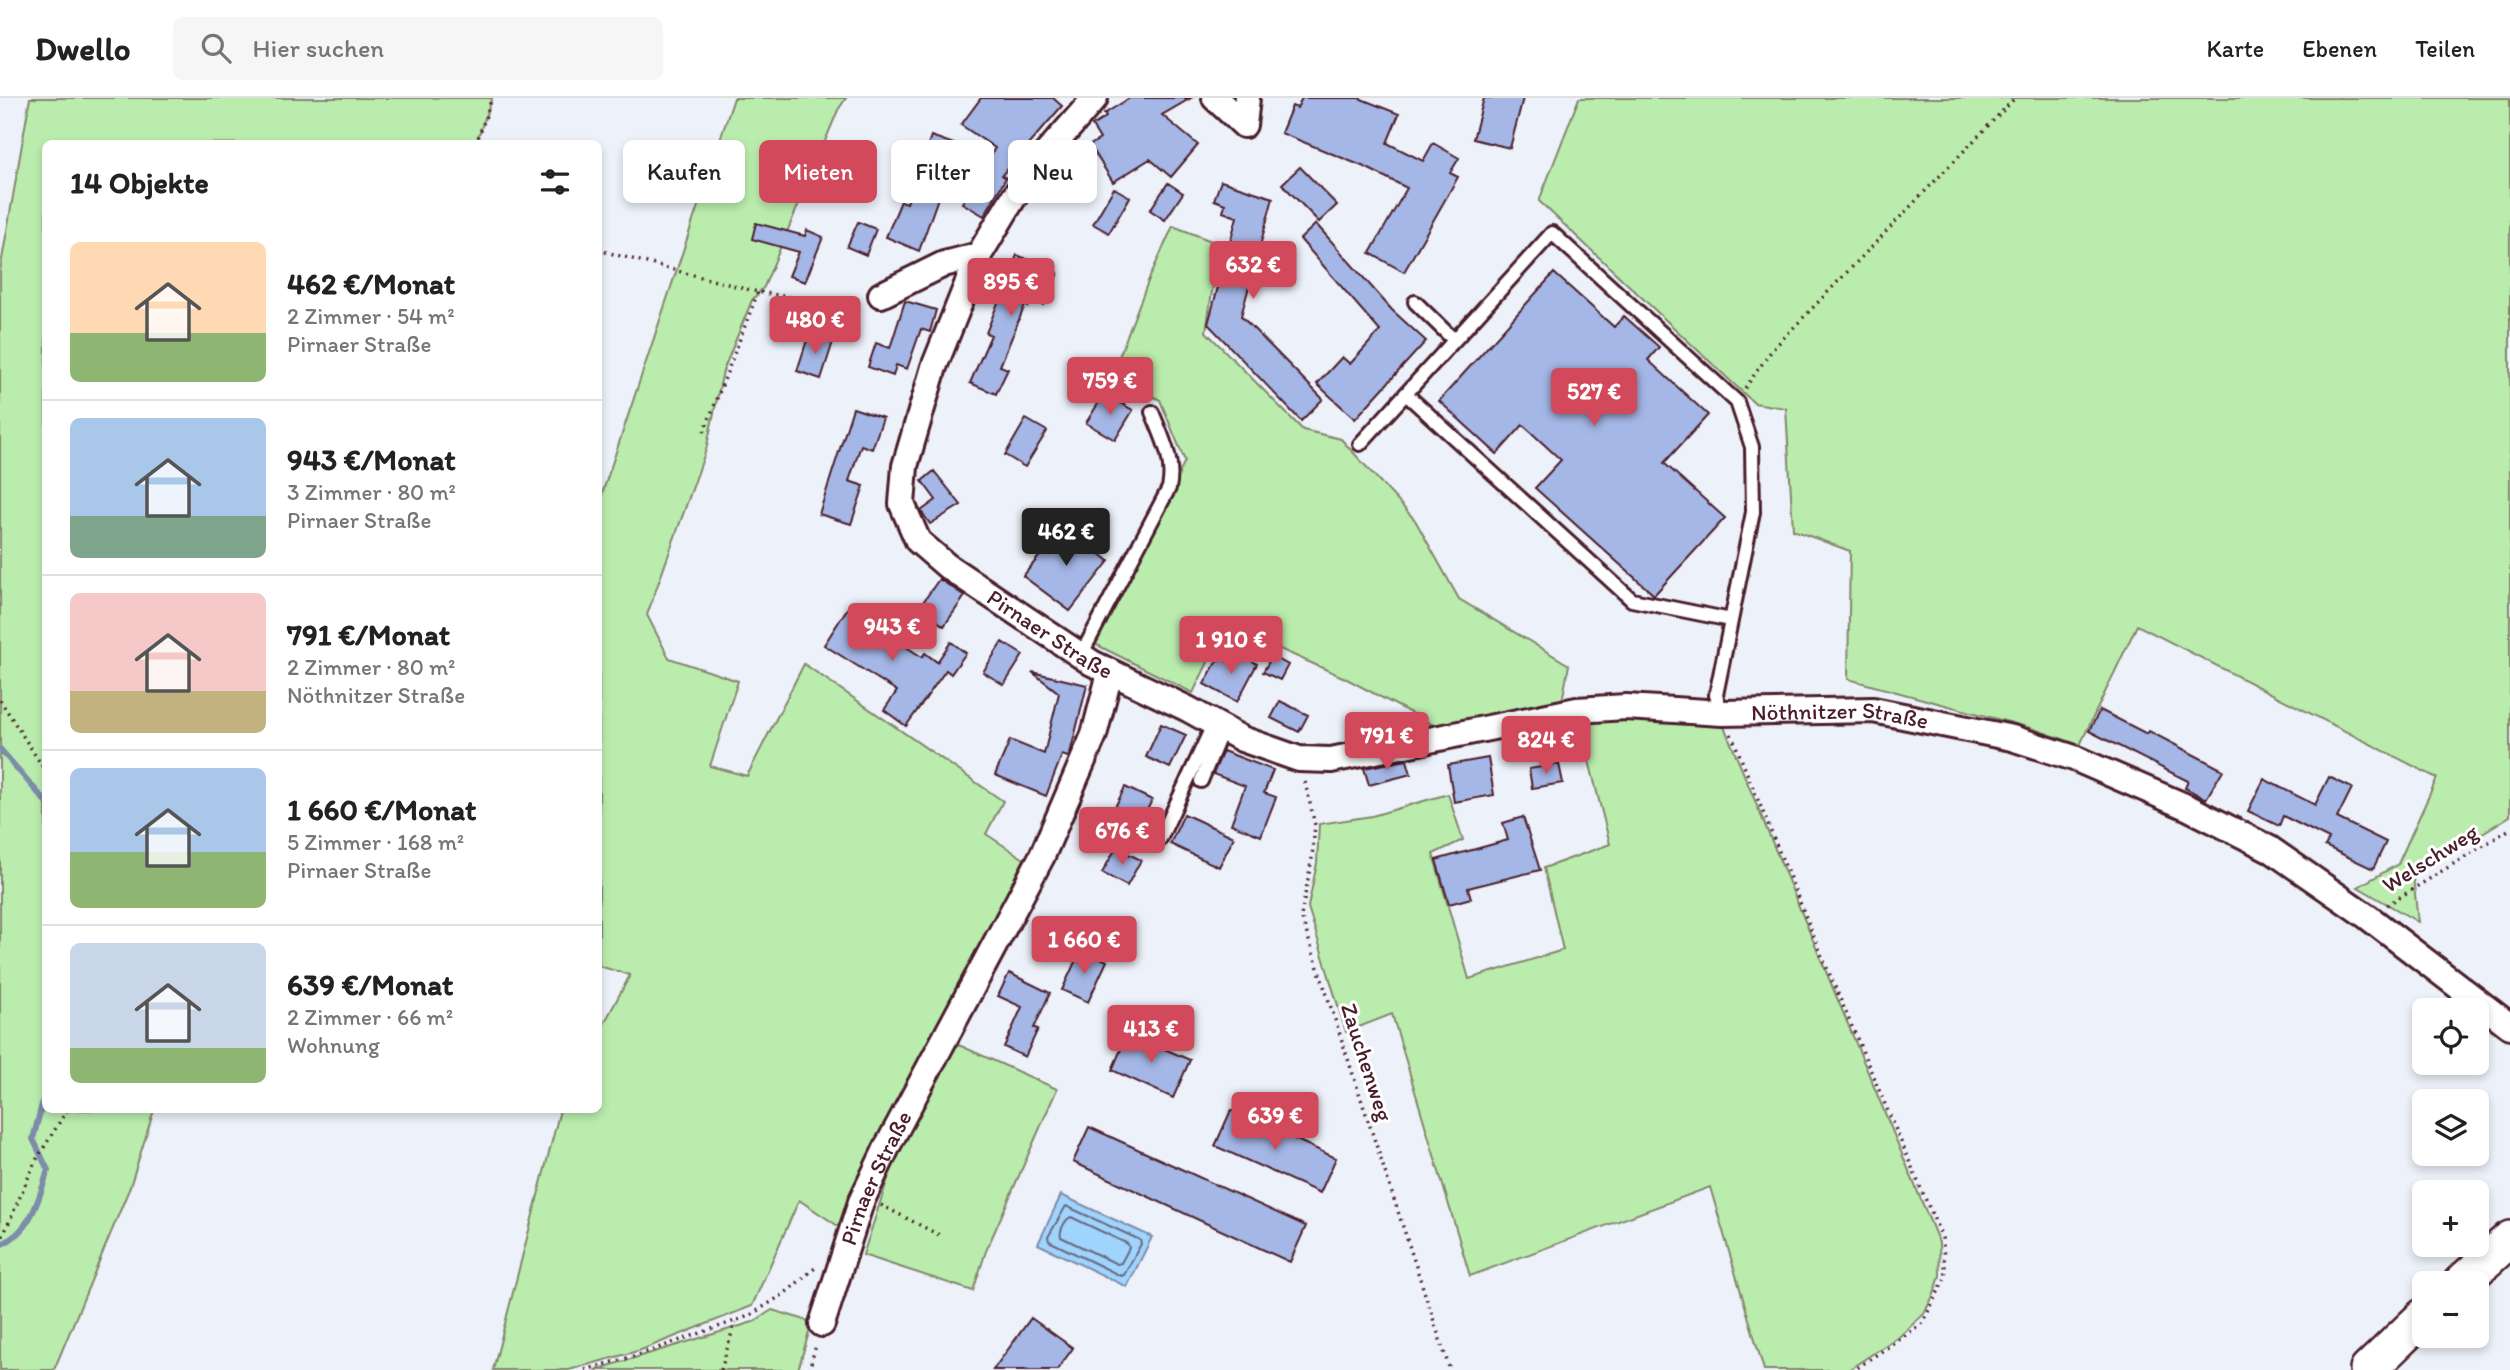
<!DOCTYPE html>
<html lang="de">
<head>
<meta charset="utf-8">
<style>
  :root { --surface:#fff; --page:#f6f6f6; --text:#222; --muted:#767676; --line:#e0e0e0; --accent:#d1495b }
  body { margin:0; font-family:Itim,sans-serif; background:var(--page); color:var(--text); height:100vh; display:flex; flex-direction:column; font-size:26px; white-space:nowrap }
  * { box-sizing:border-box; margin:0 }
  p { font-size:23px; color:var(--muted) }
  .icon { flex:none; width:38px; height:38px; fill:none; stroke:currentColor; stroke-width:2; stroke-linecap:round; stroke-linejoin:round }
  .map { position:relative; flex:1; overflow:hidden }
  .details { position:absolute; left:42px; top:42px; width:560px; height:973px; display:flex; flex-direction:column; background:var(--surface); border-radius:10px; box-shadow:0 4px 10px #0003 }
  .details>* { flex:none }
  .guide { position:absolute; left:623px; top:42px; width:665px; height:63px; display:flex; gap:14px }
  .fabs { position:absolute; left:2412px; top:900px; display:grid; gap:14px }
  .fabs a { display:grid; place-items:center; width:77px; height:77px; border-radius:10px; background:var(--surface); box-shadow:0 4px 10px #0003; font-size:35px }
  .price { position:absolute; translate:-50% -60px; padding:0 16px; border-radius:7px; background:var(--accent); color:#fff; font-size:23px; line-height:46px; filter:drop-shadow(0 2px 4px #0008) }
  .price::after { content:''; position:absolute; left:50%; top:42px; width:21px; height:16px; margin-left:-10px; background:inherit; clip-path:polygon(0 0,100% 0,50% 100%) }
  .price.on { background:#222; color:#fff }
  ul { padding:0; list-style:none }
  li { display:flex; align-items:center; gap:21px; height:175px; padding:0 28px }
  li+li { border-top:2px solid var(--line) }
  li span { display:grid; place-items:center; flex:none; width:196px; height:140px; border-radius:10px; color:#555 }
  li>.icon { margin-inline-start:auto }
  span .icon { width:84px; height:84px; fill:#fffc; stroke-width:1 }
  li b { font-size:30px }
  h2 { display:flex; justify-content:space-between; align-items:center; height:84px; padding:0 28px; font-size:30px }
  .tag { padding:0 24px; border-radius:10px; background:var(--surface); box-shadow:0 4px 10px #0003; font-size:24px; line-height:63px }
  .tag.on { background:var(--accent); color:#fff }
  header { display:flex; align-items:center; gap:42px; box-sizing:border-box; height:98px; padding:0 35px; background:var(--surface); border-bottom:2px solid var(--line) }
  header strong { font-size:33px }
  nav { display:flex; gap:38px; margin-inline-start:auto; font-size:24px }
  .search { width:490px; height:63px; background:var(--page); display:flex; align-items:center; gap:18px; box-sizing:border-box; padding:0 24px; border-radius:10px; color:var(--muted); font-size:26px }
  .map>svg:first-child { display:block }
</style>
</head>
<body>
<header>
<strong>Dwello</strong>
<div class="search"><svg class="icon" aria-label="search" viewBox="0 0 24 24"><circle cx="10" cy="10" r="6"/><path d="M15 15l6 6"/></svg>Hier suchen</div>
<nav><a>Karte</a><a>Ebenen</a><a>Teilen</a></nav>
</header>
<div class="map">
<svg width="2510" height="1272" viewBox="0 0 2510 1272">
  <rect width="100%" height="100%" fill="#edf1fa"/>
  <filter id="ink" filterUnits="userSpaceOnUse"><feTurbulence type="fractalNoise" baseFrequency=".0143" numOctaves="2"/><feDisplacementMap in="SourceGraphic" scale="14" xChannelSelector="R" yChannelSelector="G"/><feConvolveMatrix kernelMatrix="1 2 1 2 8 2 1 2 1" color-interpolation-filters="sRGB"/></filter>
  <g filter="url(#ink)">
    <path fill="#baedad" stroke="#82866c" stroke-width="2" d="M30 0H492L476 45 46 46V1012H154L130 1089 54 1272H0V173Z
      M734 0H846L838 12 764 189 752 202 723 273 706 352 647 517 669 560 738 583 710 668 747 678 804 566 1003 703 986 736 1024 761 838 1128 799 1102 752 1208 641 1252 569 1272H493L560 1012H598L599 935 630 877 599 868V405Z
      M1579 0H2510V718L2413 778 2418 824 2358 789 2398 766 2437 680 2137 527 2080 647 2031 630 1848 581 1850 453 1793 432 1786 310 1754 305 1539 103Z
      M1173 128 1219 146 1206 234 1303 332 1341 341 1415 422 1459 501 1569 567 1562 603 1433 627 1345 580 1226 527 1193 595 1095 546 1185 363 1160 302 1112 277 1149 181Z
      M1612 620 1723 626 1939 1145 1940 1178 1934 1196 1924 1216 1900 1238 1848 1272H1764L1710 1089 1470 1178 1392 916 1346 934 1308 809 1317 765 1319 726 1372 718 1448 696 1463 742 1433 756 1469 881 1563 852 1544 770 1610 746 1579 623Z
      M952 944 1057 991 986 1153 973 1193 863 1157 891 1071Z
      M772 1212 812 1224 798 1272H595L753 1224Z"/>
    <path fill="#9fd4fd" stroke="#7d8ca9" stroke-width="2" d="M1061 1097 1152 1139 1127 1189 1038 1146Z"/>
    <g fill="none" stroke-linecap="round" stroke-linejoin="round">
      <path stroke="#6c677f" stroke-width="2" d="M1066 1108 1140 1142 1141 1146 1124 1177 1121 1178 1049 1143 1048 1139Z
        M1071 1119 1128 1146 1129 1150 1121 1165 1117 1166 1061 1139C1059 1134 1065 1121 1071 1119Z"/>
      <path stroke="#7d8ca9" stroke-width="6" d="M0 651 46 704
        M0 1147C31 1134 39 1101 48 1072L33 1041 46 991"/>
    </g>
    <path fill="#a5b7e6" stroke="#4a1f2b" stroke-width="2" d="M981 0H1053L1062 8 1002 77 1006 80 984 118 962 105 995 50 961 27Z
      M1130 0H1191L1162 17 1198 47 1171 79 1150 61 1113 84 1090 47 1100 41 1092 28 1106 19 1104 16Z
      M1302 0H1359L1399 16 1387 45 1423 63 1433 45 1459 60 1450 75 1458 79 1404 174 1370 155 1407 90 1367 70 1281 35 1292 8 1297 10Z
      M1484 0H1523L1510 50 1473 41Z
      M931 38 957 47 919 153 886 139 901 103 907 105Z
      M1300 69 1337 107 1319 124 1282 86Z
      M1221 83 1273 100 1241 218 1323 301 1301 323 1208 226 1237 119 1223 114 1225 106 1214 102Z
      M1168 85 1183 95 1165 122 1150 112Z
      M1114 90 1130 99 1109 135 1093 126Z
      M858 124 876 131 866 157 847 149Z
      M756 125 805 138 807 132 823 139 805 184 789 178 799 154 752 141Z
      M1316 126 1392 212 1426 243 1355 321 1317 286 1342 259 1350 266 1380 233 1300 141Z
      M1017 157 1058 175 1044 207 1031 202 1028 209 1025 207 1000 268 1008 271 996 296 970 285 991 237 986 235Z
      M1554 175 1614 229 1624 218 1659 249 1648 262 1708 317 1664 365 1725 420 1654 497 1535 390 1561 362 1523 327 1497 356 1439 303Z
      M905 203 936 212 930 234 921 231 907 271 896 267 893 278 868 269 876 245 890 250Z
      M809 236 833 244 821 281 797 273Z
      M1104 296 1133 312 1115 342 1086 325Z
      M853 310 883 320 872 351 861 347 849 383 864 388 851 426 819 416Z
      M1026 321 1047 333 1025 369 1005 357Z
      M934 373 961 407 930 426 921 413 936 402 922 383Z
      M1065 427 1109 463 1070 513 1023 478Z
      M939 481 965 498 944 528 919 510Z
      M847 511 922 559 925 555 937 564 951 544 966 555 951 576 946 572 906 628 884 612 897 593 824 547Z
      M1002 544 1023 557 1004 587 983 574Z
      M1236 554 1257 566 1237 604 1204 586 1219 559 1231 565Z
      M1272 558 1288 567 1280 582 1263 574Z
      M1032 574 1087 587 1070 656 1068 659 1062 657 1046 698 995 677 1010 642 1044 656 1059 595Z
      M1280 603 1308 617 1299 634 1271 620Z
      M2100 612 2147 636 2149 633 2223 672 2206 701 2185 690 2188 683 2089 633Z
      M1161 626 1186 637 1170 670 1146 659Z
      M1223 653 1273 672 1264 695 1276 699 1261 738 1231 726 1245 688 1213 676Z
      M1488 660 1494 697 1454 704 1448 667Z
      M1407 662 1411 676 1369 687 1364 670Z
      M1559 666 1563 685 1532 690 1529 671Z
      M2329 679 2352 690 2337 720 2386 744 2373 771 2325 748 2329 741 2283 718 2279 728 2248 713 2264 681 2315 707Z
      M1125 689 1152 702 1136 734 1109 721Z
      M1184 716 1234 739 1219 769 1170 746Z
      M1523 719 1540 772 1468 790 1471 800 1449 806 1436 762 1508 742 1503 725Z
      M1116 750 1141 762 1127 788 1102 775Z
      M1081 851 1107 863 1088 904 1062 892Z
      M1009 875 1050 895 1034 930 1038 931 1025 959 1004 949 1022 909 998 898Z
      M1128 935 1190 962 1173 1000 1112 972Z
      M1231 1012 1336 1060 1320 1095 1215 1048Z
      M1089 1029 1306 1128 1290 1164 1073 1064Z
      M1031 1220 1073 1250 1057 1272H993Z"/>
    <g fill="none" stroke-linecap="round" stroke-linejoin="round">
      <g stroke="#4a1f2b" stroke-width="18">
        <path id="lane" d="M1415 204 1454 242
          M1406 296 1632 502 1731 522
          M1360 346 1552 135 1737 304 1752 349 1753 414 1716 597 1722 615
          M1081 557 1169 390C1175 363 1162 339 1152 314
          M1201 683 1223 630
          M1160 741 1214 625"/>
      </g>
      <g stroke="#4a1f2b" stroke-width="30">
        <g id="street">
          <path id="s1" d="M1095 0 1037 66 1012 102 979 157 934 269 905 368 902 406 918 443 947 468 1092 565 1188 611 1242 641 1299 661 1331 662 1577 612 1626 609 1722 615 1873 612 2012 640 2074 660 2189 710 2270 751 2368 819 2510 928"/>
          <path d="M1215 0 1244 27 1247 0"/>
          <path d="M881 197 944 166 979 157"/>
          <path id="s2" d="M822 1226 861 1104 888 1047 1042 758 1094 637 1110 575"/>
        </g>
      </g>
      <g stroke="#4a1f2b" stroke-width="40">
        <path id="secondary" d="M2461 1185 2510 1141
          M2368 1272 2424 1218"/>
      </g>
      <path stroke="#4a1f2b" stroke-width="3.5" stroke-dasharray="2 5" stroke-linecap="butt" d="M476 46 492 0
        M598 152 758 194 853 209 862 205
        M1745 290 1772 252 2015 0
        M704 334 758 194
        M0 602 46 674
        M1731 636 1821 856 1942 1140 1946 1178 1922 1226 1854 1272
        M1305 684 1315 727 1312 760 1301 818 1450 1272
        M2387 807 2510 731
        M881 1107 943 1139
        M0 1145 35 1064 67 1012
        M585 1272 641 1256 749 1218 784 1196 815 1170
        M721 1272 735 1224
        M809 1272 816 1247"/>
      <use href="#lane" stroke="#fff" stroke-width="12"/>
      <use href="#street" stroke="#fff" stroke-width="24"/>
      <use href="#secondary" stroke="#fff" stroke-width="35"/>
    </g>
  </g>
  <g text-anchor="middle" dominant-baseline="central" stroke-width="6" stroke-linejoin="round" paint-order="stroke">
    <g font-size="23" fill="#4a1f2b" stroke="#fff">
      <text stroke="none"><textPath href="#s1" startOffset="660">Pirnaer Straße</textPath></text>
      <text stroke="none"><textPath href="#s1" startOffset="1486">Nöthnitzer Straße</textPath></text>
      <text transform="translate(2430 760) rotate(-32)">Welschweg</text>
      <text transform="translate(1367 964) rotate(72)">Zauchenweg</text>
      <text stroke="none"><textPath href="#s2" startOffset="156">Pirnaer Straße</textPath></text>
    </g>
  </g>
</svg>
<div class="fabs">
<a><svg class="icon" aria-label="locate" viewBox="0 0 24 24"><circle cx="12" cy="12" r="6"/><path d="M12 2v4M12 18v4M2 12h4M18 12h4"/></svg></a>
<a><svg class="icon" aria-label="layers" viewBox="0 0 24 24"><path d="M12 4l9 5-9 5-9-5zM3 14l9 5 9-5"/></svg></a>
<a>+</a>
<a>−</a>
</div>
<b class="price" style="left:1253px;top:203px">632 €</b>
<b class="price" style="left:1011px;top:220px">895 €</b>
<b class="price" style="left:815px;top:258px">480 €</b>
<b class="price" style="left:1110px;top:319px">759 €</b>
<b class="price" style="left:1594px;top:330px">527 €</b>
<b class="price on" style="left:1066px;top:470px">462 €</b>
<b class="price" style="left:892px;top:565px">943 €</b>
<b class="price" style="left:1231px;top:578px">1 910 €</b>
<b class="price" style="left:1387px;top:674px">791 €</b>
<b class="price" style="left:1546px;top:678px">824 €</b>
<b class="price" style="left:1122px;top:769px">676 €</b>
<b class="price" style="left:1084px;top:878px">1 660 €</b>
<b class="price" style="left:1151px;top:967px">413 €</b>
<b class="price" style="left:1275px;top:1054px">639 €</b>
<div class="guide">
<a class="tag">Kaufen</a>
<a class="tag on">Mieten</a>
<a class="tag">Filter</a>
<a class="tag">Neu</a>
</div>
<section class="details">
<h2>14 Objekte<svg class="icon" aria-label="filters" viewBox="0 0 24 24"><path d="M4 7h16M4 17h16"/><circle cx="9" cy="7" r="2"/><circle cx="15" cy="17" r="2"/></svg></h2>
<ul>
<li><span style="background:linear-gradient(#ffd9b3 65%,#8fb573 0)"><svg class="icon" aria-label="home" viewBox="0 0 24 24"><path d="M3 11l9-7 9 7M6 9v11h12V9"/></svg></span><div><b>462 €/Monat</b><p>2 Zimmer · 54 m²</p><p>Pirnaer Straße</p></div></li>
<li><span style="background:linear-gradient(#a9c7e8 70%,#7fa58c 0)"><svg class="icon" aria-label="home" viewBox="0 0 24 24"><path d="M3 11l9-7 9 7M6 9v11h12V9"/></svg></span><div><b>943 €/Monat</b><p>3 Zimmer · 80 m²</p><p>Pirnaer Straße</p></div></li>
<li><span style="background:linear-gradient(#f6c9c9 70%,#c2b280 0)"><svg class="icon" aria-label="home" viewBox="0 0 24 24"><path d="M3 11l9-7 9 7M6 9v11h12V9"/></svg></span><div><b>791 €/Monat</b><p>2 Zimmer · 80 m²</p><p>Nöthnitzer Straße</p></div></li>
<li><span style="background:linear-gradient(#a9c7e8 60%,#8fb573 0)"><svg class="icon" aria-label="home" viewBox="0 0 24 24"><path d="M3 11l9-7 9 7M6 9v11h12V9"/></svg></span><div><b>1 660 €/Monat</b><p>5 Zimmer · 168 m²</p><p>Pirnaer Straße</p></div></li>
<li><span style="background:linear-gradient(#c9d6e8 75%,#8fb573 0)"><svg class="icon" aria-label="home" viewBox="0 0 24 24"><path d="M3 11l9-7 9 7M6 9v11h12V9"/></svg></span><div><b>639 €/Monat</b><p>2 Zimmer · 66 m²</p><p>Wohnung</p></div></li>
</ul>
</section>
</div>
</body>
</html>
